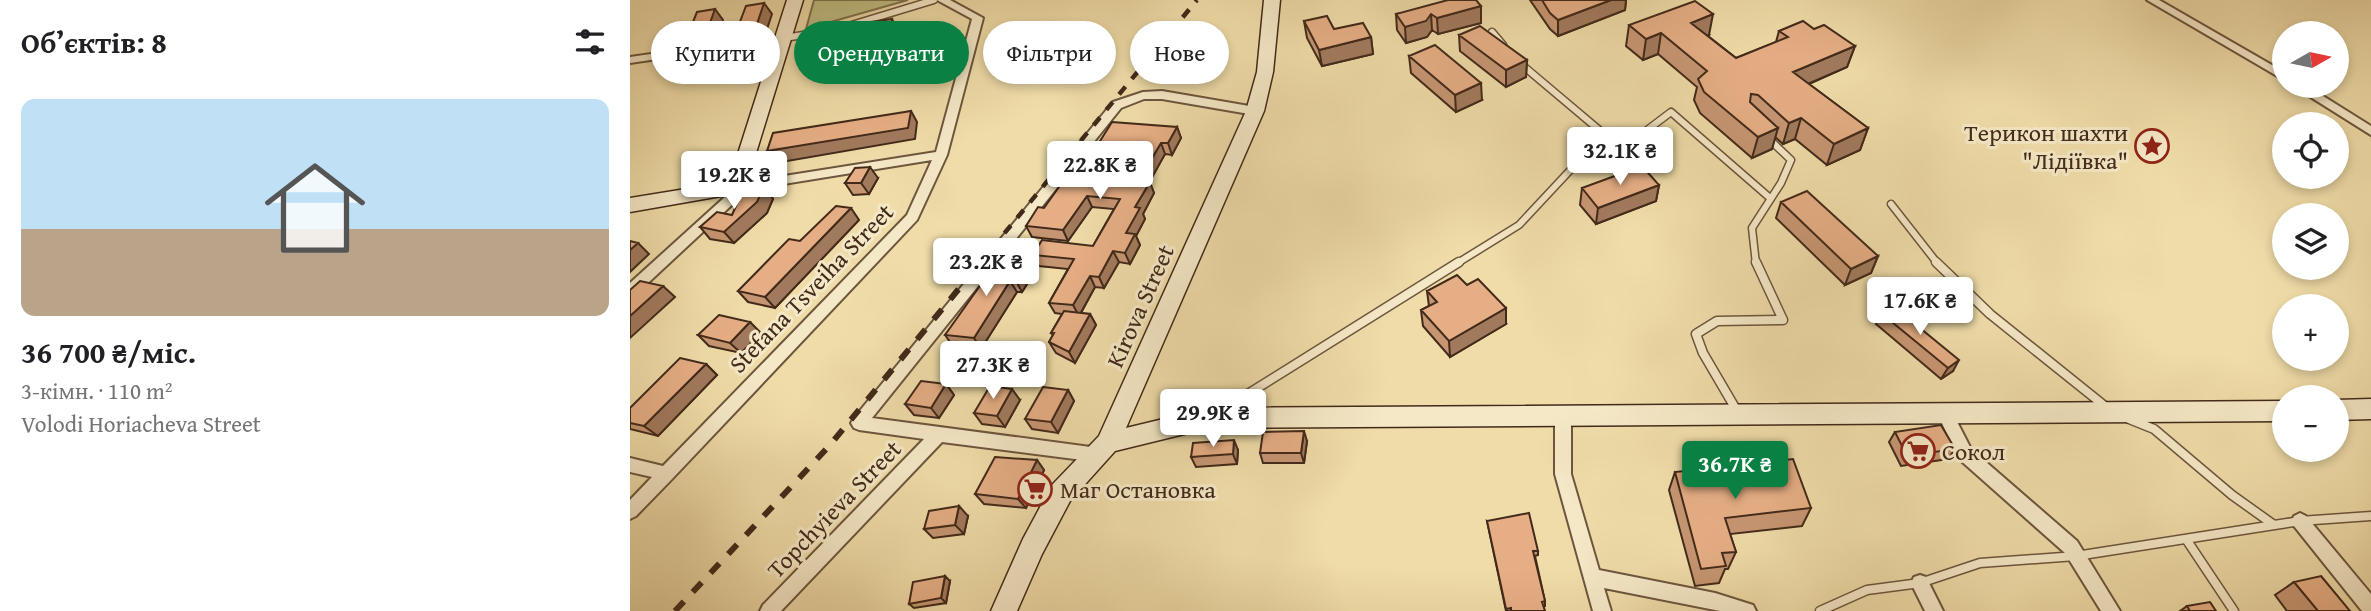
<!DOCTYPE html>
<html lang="uk">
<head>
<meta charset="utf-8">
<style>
  :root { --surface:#fff; --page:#f2f2f2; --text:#202124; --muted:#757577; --line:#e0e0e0; --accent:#0b8043 }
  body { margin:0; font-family:"Gentium Book Plus",serif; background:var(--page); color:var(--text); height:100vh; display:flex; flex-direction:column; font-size:26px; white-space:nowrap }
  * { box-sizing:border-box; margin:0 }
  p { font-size:23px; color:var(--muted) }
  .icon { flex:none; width:38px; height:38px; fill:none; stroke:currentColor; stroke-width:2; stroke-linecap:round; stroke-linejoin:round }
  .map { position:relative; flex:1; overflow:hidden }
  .panel { display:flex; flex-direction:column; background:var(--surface); width:630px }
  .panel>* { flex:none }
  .banner { position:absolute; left:21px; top:21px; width:665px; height:63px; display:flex; gap:14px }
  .needle { width:46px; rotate:81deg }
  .fabs { position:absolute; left:1642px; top:21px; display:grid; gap:14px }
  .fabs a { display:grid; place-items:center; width:77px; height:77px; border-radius:50%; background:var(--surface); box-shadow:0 4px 10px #0003; font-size:35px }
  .price { position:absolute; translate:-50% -60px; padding:0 16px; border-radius:7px; background:#fff; color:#222; font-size:23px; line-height:46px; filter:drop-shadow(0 2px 4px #0008) }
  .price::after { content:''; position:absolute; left:50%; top:42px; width:21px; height:16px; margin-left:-10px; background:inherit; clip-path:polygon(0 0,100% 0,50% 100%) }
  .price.active { background:var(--accent); color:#fff }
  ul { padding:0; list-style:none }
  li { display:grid; align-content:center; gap:14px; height:371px; padding:0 21px }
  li+li { border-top:2px solid var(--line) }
  li span { display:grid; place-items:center; height:217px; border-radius:14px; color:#555 }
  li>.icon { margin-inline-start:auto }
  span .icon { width:126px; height:126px; fill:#fffc; stroke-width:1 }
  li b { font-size:30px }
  h2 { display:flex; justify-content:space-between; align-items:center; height:84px; padding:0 21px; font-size:30px }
  .chip { padding:0 24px; border-radius:32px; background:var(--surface); box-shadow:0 4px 10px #0003; font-size:24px; line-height:63px }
  .chip.active { background:var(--accent); color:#fff }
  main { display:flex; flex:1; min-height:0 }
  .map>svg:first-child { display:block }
</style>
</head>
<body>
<main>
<section class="panel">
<h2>Об’єктів: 8<svg class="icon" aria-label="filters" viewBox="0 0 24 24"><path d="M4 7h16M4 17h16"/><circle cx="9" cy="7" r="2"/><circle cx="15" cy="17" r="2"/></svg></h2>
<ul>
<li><span style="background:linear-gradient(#bfe0f5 60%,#b9a48a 0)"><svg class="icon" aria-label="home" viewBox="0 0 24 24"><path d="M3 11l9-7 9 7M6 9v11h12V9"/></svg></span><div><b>36 700 ₴/міс.</b><p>3-кімн. · 110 m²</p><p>Volodi Horiacheva Street</p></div></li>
</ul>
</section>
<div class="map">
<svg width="1741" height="611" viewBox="0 0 1741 611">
  <rect width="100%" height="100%" fill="#efdca8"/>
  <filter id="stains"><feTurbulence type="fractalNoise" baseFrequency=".00286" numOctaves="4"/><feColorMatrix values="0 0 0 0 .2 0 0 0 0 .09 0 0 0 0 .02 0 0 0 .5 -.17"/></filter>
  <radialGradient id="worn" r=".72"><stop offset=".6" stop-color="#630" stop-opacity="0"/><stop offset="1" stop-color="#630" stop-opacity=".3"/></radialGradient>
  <path fill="#c0be83" stroke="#81744e" stroke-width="2" d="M184 0H278L176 29Z"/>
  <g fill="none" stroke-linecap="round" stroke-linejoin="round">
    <g stroke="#6d563e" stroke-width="9">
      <path id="lane-far1" d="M862 32 873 45
        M154 38 205 30 304 0
        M974 134 992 149 1041 112 1140 198
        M1261 204 1308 264
        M826 264 889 225 974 134 891 64
        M1126 264 1122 228 1151 183 1161 160 1138 138"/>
    </g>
    <g stroke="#6d563e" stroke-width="11">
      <path id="lane" d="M1306 262 1360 314 1476 407
        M1107 411 1073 353 1066 334 1087 321 1153 320 1126 262
        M589 412 829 262
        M1499 419 1524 429 1602 495 1644 525
        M1556 539 1604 611
        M1190 611 1237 590 1290 583 1350 563 1446 556 1670 521 1741 516"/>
    </g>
    <g stroke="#6d563e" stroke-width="4">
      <path id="street" d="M307 0H320L353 18 317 155 287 220 42 479 6 516 0 519V500L22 477 0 472V458L33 466 277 215 302 160 111 191 105 202 5 295 0 296V283L96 196 103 184 306 152 342 19Z
        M1517 0H1529L1654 72V80Z
        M153 35 157 36V40L0 63V57Z
        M1663 86H1677L1741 126V135Z
        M532 91 625 107 631 111 625 115 532 99H514L491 108 242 418 468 448 474 450 476 455 474 460 468 462 312 442 151 611H130L133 605 294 439 229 430 224 428 221 423 224 418 483 102 513 92Z
        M1315 407 1320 408 1341 449 1447 541 1490 611H1471L1435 553 1329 459 1307 413 1310 408Z
        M933 410 938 411 941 416V474L969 570 1085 593 1123 605 1126 611H1090L974 588 981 611H963L925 474V416L928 411Z
        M1670 513 1676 516 1741 594V611H1732L1664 526 1662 521 1664 516Z
        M1290 575 1296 577 1313 611H1295L1281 583 1284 577Z"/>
    </g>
    <g stroke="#422a1a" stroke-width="3">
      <path id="secondary" d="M157 0H173L114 192 0 212V198L99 182Z
        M634 0H650L643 72 634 111 496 428 579 408 1654 401V421L579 428 485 451 440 501 412 554 387 611H361L393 539 422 485 469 436 616 111 627 72Z
        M1741 399V419L1706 420V400Z"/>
    </g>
    <use href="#lane-far1" stroke="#f5e8c6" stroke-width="6"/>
    <use href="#lane" stroke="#f5e8c6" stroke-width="8"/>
    <use href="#street" fill="#f5e8c6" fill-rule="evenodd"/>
    <use href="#secondary" fill="#f5e8c6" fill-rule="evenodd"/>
    <path stroke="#422a1a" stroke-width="4.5" stroke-dasharray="10 10" stroke-linecap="butt" d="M349 264 567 0"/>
    <path stroke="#422a1a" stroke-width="6" stroke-dasharray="13 13" stroke-linecap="butt" d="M45 611 200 445 351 262"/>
  </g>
  <path fill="#c69672" stroke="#422a1a" stroke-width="2" d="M900 0H996L995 10 928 36 920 29Z
    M851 6V23L808 34 802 30 797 37 776 43 767 30 766 14Z
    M674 21 704 29 741 37 743 54 692 66 677 38Z
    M999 25 1079 35 1078 36 1106 58 1146 42 1149 31 1184 29 1225 46 1217 67 1179 84 1238 128 1230 150 1197 165 1165 139 1153 144 1145 137 1142 149 1122 158 1070 113 1064 100 1067 87 1028 54 1013 60 996 46Z
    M829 35 897 60 896 77 876 87 830 51Z
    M779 56 852 100 826 112 781 73Z
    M547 127 551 138 542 155 535 154 519 182 524 193 513 214 515 219 506 236 510 245 500 264 489 262 474 288 465 287 451 313 460 314 466 325 445 363 426 353 419 342 423 335 421 333 432 314 425 313 419 303 438 269 409 266 403 255 463 246 484 209 462 207 438 241 402 237 396 226 414 208 460 157Z
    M248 178 239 194 223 195 215 183Z
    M1029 185 1026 201 966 224 950 205 952 188Z
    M134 187 143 199 137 213 104 243 80 239 70 227 102 215Z
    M1151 202 1248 256 1241 273 1215 285 1146 218Z
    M229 220 145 308 118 302 108 291 170 241Z
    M398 262 404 273 392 292H387L351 349 323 346 315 335Z
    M797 291 876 324 820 357 793 326 791 310 799 306Z
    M1251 313 1323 371 1311 379 1246 324Z
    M131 333 111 353 79 346 68 335Z
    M76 364 87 375 28 436 0 429V408Z
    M316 384 324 395 309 418 284 415 275 404Z
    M438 390 444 401 428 433 402 429 395 419Z
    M390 400 375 427 352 424 344 413Z
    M1265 432 1325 449 1318 459 1271 466 1259 442Z
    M677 441 674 463H633L630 453Z
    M608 450 607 464 566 467 561 457Z
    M407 460 414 470 396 508 354 504 345 494Z
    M1045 472 1181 508 1172 526 1100 534 1106 552 1098 569H1095L1089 583 1065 586 1039 490Z
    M338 516 334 534 303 538 294 529Z
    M857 521 908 551V555L905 556 915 601V606H913L915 611H876Z
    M320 581 316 603 284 608 279 604Z
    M1664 582 1720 611H1657L1645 595Z
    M1557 606 1586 611H1550Z"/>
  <path fill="#a17a5d" stroke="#422a1a" stroke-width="2" d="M981 0H996L995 10 928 36V20Z
    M134 3 142 14 135 35 124 37 134 49 129 63 113 66 111 63 106 64 98 53 116 38 108 27Z
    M851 6V23L808 34 807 18Z
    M85 9 93 20 85 42 66 45 58 34Z
    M801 14 802 30 797 37 776 43 775 27Z
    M1083 14 1079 35 1057 44 1061 23Z
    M262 19 268 30 265 44 245 47 239 36Z
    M1031 33 1028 54 1013 60 1016 39Z
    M741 37 743 54 692 66 689 50Z
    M1225 46 1217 67 1157 93 1163 72Z
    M897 60 896 77 876 87V70Z
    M851 83 852 100 826 112 825 95Z
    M281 111 287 122 285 139 146 163 137 151Z
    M1171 118 1165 139 1153 144 1159 123Z
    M547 127 551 138 542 155 538 143Z
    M1148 128 1142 149 1122 158 1128 137Z
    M1238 128 1230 150 1197 165 1204 144Z
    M531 143 535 154 514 192 509 180Z
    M240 167 248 178 239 194 231 183Z
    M520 182 524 193 513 214 515 219 506 236 510 245 500 264 495 253 496 233 505 207Z
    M1029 185 1026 201 966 224 968 208Z
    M134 187 143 199 137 213 104 243 94 232Z
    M457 196 462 207 438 241 433 230Z
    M221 208 229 220 145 308 135 297Z
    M8 243 19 254 0 272V250Z
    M483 251 489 262 474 288 469 277Z
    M1248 256 1241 273 1215 285 1221 269Z
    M398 262 404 273 392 292 386 281Z
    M460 276 465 287 449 316 443 305Z
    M380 281 387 292 351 349 344 338Z
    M33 286 45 297 0 338V316Z
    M876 308V324L820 357 819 341Z
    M460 314 466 325 445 363 439 352Z
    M120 322 131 333 111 353 100 343Z
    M1329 360 1323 371 1311 379 1318 368Z
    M76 364 87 375 28 436 14 426Z
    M316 384 324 395 309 418 301 408Z
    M382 389 390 400 375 427 367 416Z
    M438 390 444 401 428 433 421 422Z
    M674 431 677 441 674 463 671 453Z
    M604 440 608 450 607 464 603 454Z
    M407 460 414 470 396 508 388 499Z
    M329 506 338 516 334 534 325 525Z
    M315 576 320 581 316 603 311 598Z"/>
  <path fill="#e6ae85" stroke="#422a1a" stroke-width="2" d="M818 0H846L851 6 807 18 801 14 796 21 775 27 766 14Z
    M912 0H981L928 20 920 13Z
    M1065 1 1083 14 1061 23 1106 58 1158 37 1149 31 1173 21 1184 29 1194 25 1225 46 1163 72 1238 128 1204 144 1171 118 1159 123 1128 95 1121 94 1120 102 1148 128 1128 137 1074 92 1068 79 1077 71 1031 33 1016 39 999 25Z
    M134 3 127 24 108 27 116 6Z
    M85 9 77 31 58 34 67 12Z
    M697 16 704 29 733 23 741 37 689 50 674 21Z
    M262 19 259 33 239 36 241 22Z
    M850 26 897 60 876 70 829 35Z
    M123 35 122 39 126 38 121 52 104 55 106 52 98 53 104 38Z
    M805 45 851 83 825 95 779 56Z
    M281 111 278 128 137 151 143 133Z
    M482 122 547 127 538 143H531L509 180 520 182 505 207 510 208 496 233 505 234 495 253 483 251 469 277 460 276 443 305 419 303 444 259 403 255 412 240 463 246 490 199 457 196 433 230 396 226 408 207 414 208 451 156 460 157Z
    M1012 166 1029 185 968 208 952 188Z
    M240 167 231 183H215L225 168Z
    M134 187 127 202 94 232 70 227 87 212 102 215 113 190Z
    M1177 191 1248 256 1221 269 1151 202Z
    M206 206 221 208 135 297 108 291 159 239 170 241Z
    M0 241 8 243 0 250Z
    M369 259 398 262 386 281H380L344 338 315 335Z
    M827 275 837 285 848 279 876 308 819 341 791 310 807 302 797 291Z
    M10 281 33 286 0 316V290Z
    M1263 306 1329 360 1318 368 1251 313Z
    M434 311 460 314 439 352 419 342 424 333H421Z
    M89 315 120 322 100 343 68 335Z
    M50 358 76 364 14 426 0 423V408Z
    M291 381 316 384 301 408 275 404Z
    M360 386 382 389 367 416 344 413Z
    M413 387 438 390 421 422 395 419Z
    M1311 425 1325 449 1277 456 1265 432Z
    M674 431 671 453H630L633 432Z
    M604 440 603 454 561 457 563 443Z
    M365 457 407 460 388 499 345 494Z
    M1163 459 1181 508 1095 518 1106 552 1092 553 1096 566 1071 569 1045 472Z
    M329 506 325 525 294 529 299 511Z
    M899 513 908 551H903L915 601 912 602 915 611H881V608L876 609 857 521Z
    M315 576 311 598 279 604 283 582Z
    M1691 576 1720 611H1688L1664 582Z
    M1580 602 1586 611H1560L1557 606Z"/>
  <defs>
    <g id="sight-ring" transform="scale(1.75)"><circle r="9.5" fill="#f5e8c6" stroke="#8f2418" stroke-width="1.5"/><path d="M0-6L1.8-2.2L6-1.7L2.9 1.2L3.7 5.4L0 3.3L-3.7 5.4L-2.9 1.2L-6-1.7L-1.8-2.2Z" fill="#8f2418"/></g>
    <g id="supermarket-ring" transform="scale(1.75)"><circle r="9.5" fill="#f5e8c6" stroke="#8f2418" stroke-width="1.5"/><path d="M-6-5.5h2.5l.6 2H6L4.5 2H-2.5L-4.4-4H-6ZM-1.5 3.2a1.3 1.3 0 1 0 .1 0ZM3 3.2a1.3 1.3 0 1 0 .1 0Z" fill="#8f2418"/></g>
  </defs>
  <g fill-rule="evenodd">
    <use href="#sight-ring" x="1522" y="146"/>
    <use href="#supermarket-ring" x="1288" y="451"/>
    <use href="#supermarket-ring" x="405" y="489"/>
  </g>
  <g text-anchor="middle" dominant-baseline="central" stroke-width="6" stroke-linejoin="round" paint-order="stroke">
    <g font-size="24" fill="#422a1a" stroke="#f5e8c6" text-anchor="start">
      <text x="1498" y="132" text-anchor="end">Терикон шахти<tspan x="1498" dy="28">"Лідіївка"</tspan></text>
      <text x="1312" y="451">Сокол</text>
      <text x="430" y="489">Маг Остановка</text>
    </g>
    <g font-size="24" fill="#422a1a" stroke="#f5e8c6">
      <text transform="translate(181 288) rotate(-46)">Stefana Tsveiha Street</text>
      <text transform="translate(510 306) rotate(-66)">Kirova Street</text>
      <text transform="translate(204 509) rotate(-46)">Topchyieva Street</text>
    </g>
  </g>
  <rect width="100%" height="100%" filter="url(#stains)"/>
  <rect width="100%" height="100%" fill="url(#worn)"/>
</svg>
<div class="fabs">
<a><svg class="needle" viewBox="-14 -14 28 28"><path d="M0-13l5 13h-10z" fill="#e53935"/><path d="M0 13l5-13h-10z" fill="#757577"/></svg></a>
<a><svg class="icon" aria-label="locate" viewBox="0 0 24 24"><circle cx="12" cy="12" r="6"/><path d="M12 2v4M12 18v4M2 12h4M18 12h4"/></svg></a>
<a><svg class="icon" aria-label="layers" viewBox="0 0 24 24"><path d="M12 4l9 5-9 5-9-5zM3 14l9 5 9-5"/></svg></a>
<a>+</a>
<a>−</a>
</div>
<b class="price" style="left:990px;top:187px">32.1K ₴</b>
<b class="price" style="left:470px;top:201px">22.8K ₴</b>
<b class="price" style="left:104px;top:211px">19.2K ₴</b>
<b class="price" style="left:356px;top:298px">23.2K ₴</b>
<b class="price" style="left:1290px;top:337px">17.6K ₴</b>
<b class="price" style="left:363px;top:401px">27.3K ₴</b>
<b class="price" style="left:583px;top:449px">29.9K ₴</b>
<b class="price active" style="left:1105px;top:501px">36.7K ₴</b>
<div class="banner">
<a class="chip">Купити</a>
<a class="chip active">Орендувати</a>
<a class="chip">Фільтри</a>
<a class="chip">Нове</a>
</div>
</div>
</main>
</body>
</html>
